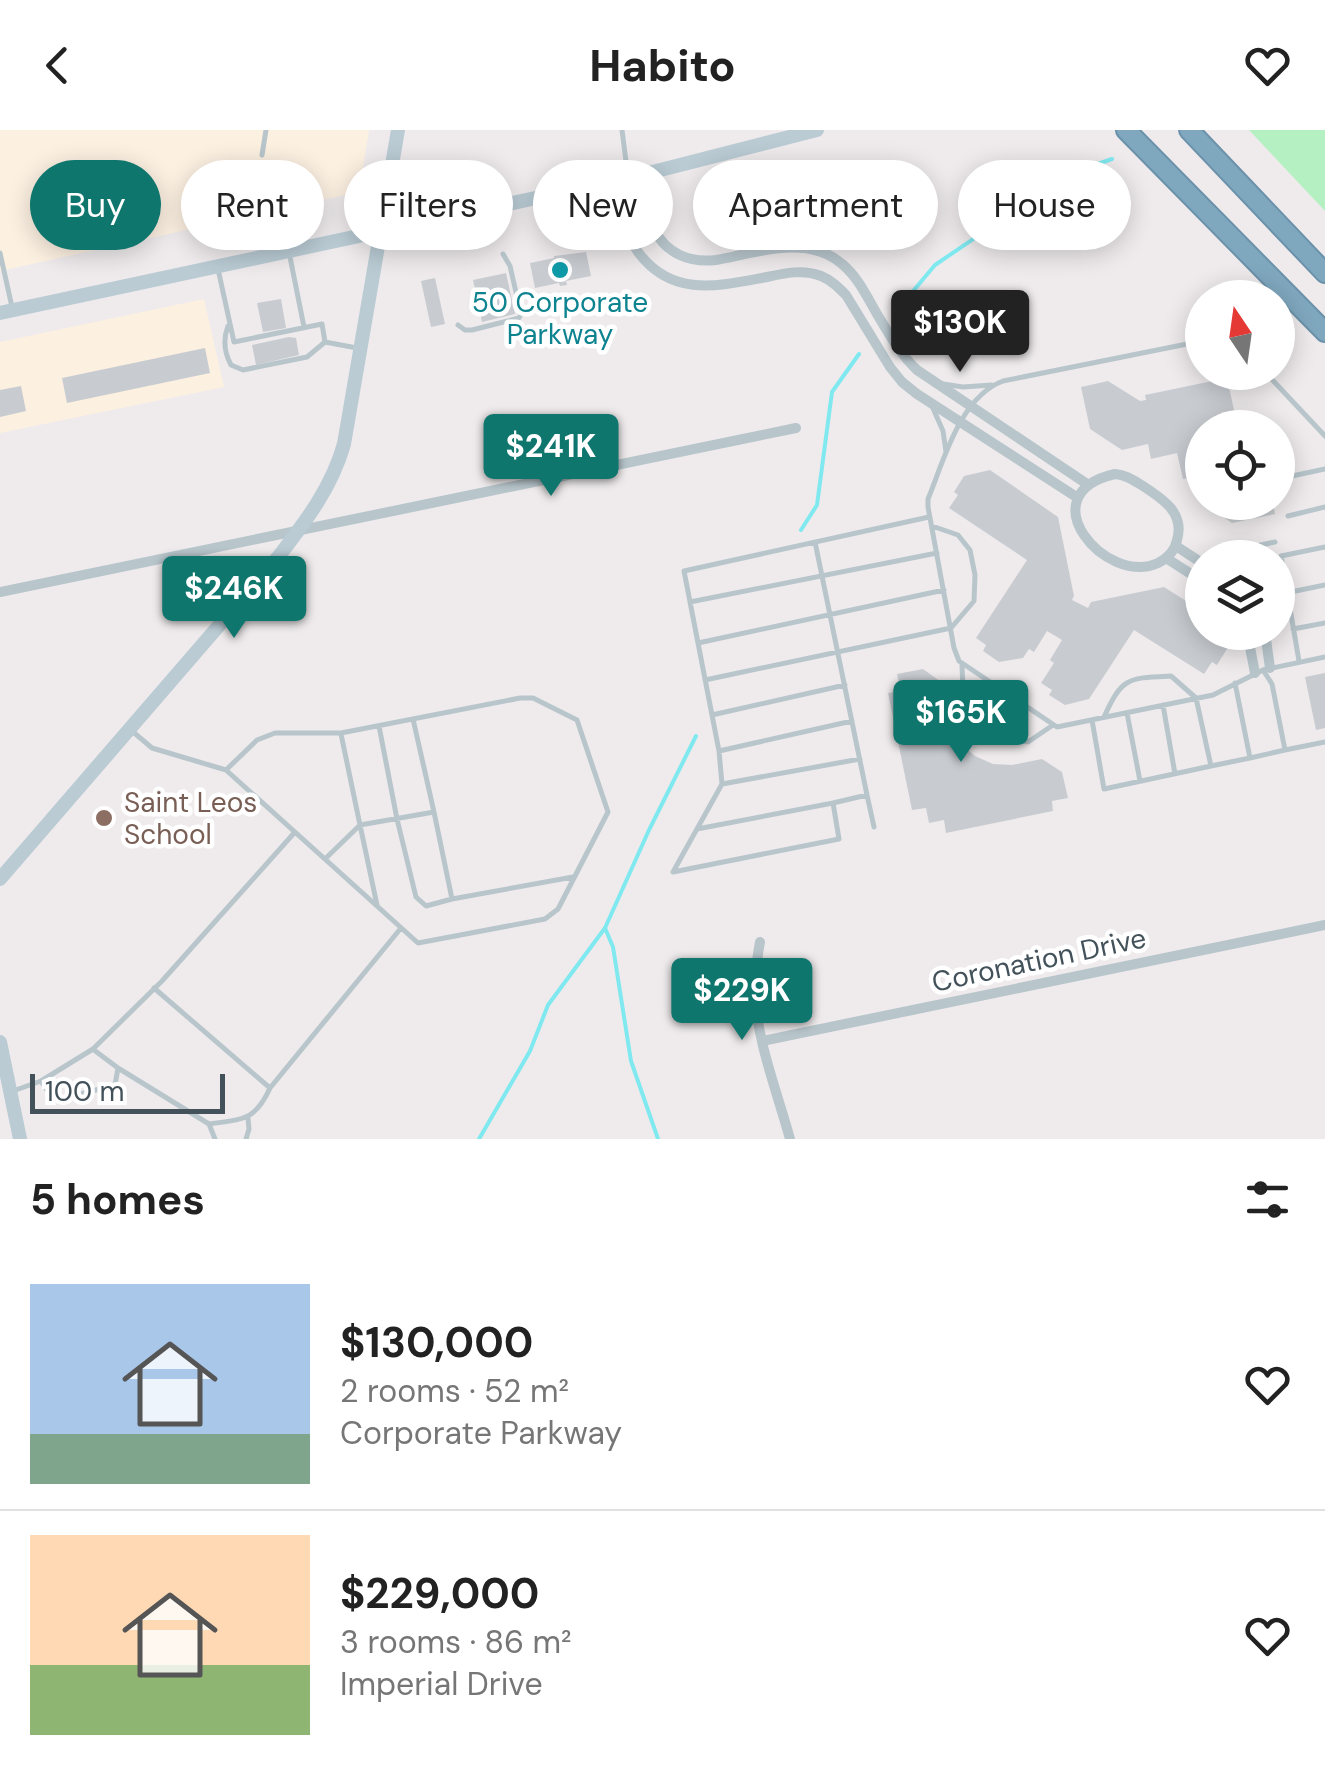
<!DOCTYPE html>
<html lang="en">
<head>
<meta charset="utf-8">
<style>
  :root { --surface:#fff; --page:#f2f2f2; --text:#222; --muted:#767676; --line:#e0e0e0; --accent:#0f766e }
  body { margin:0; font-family:"DM Sans",sans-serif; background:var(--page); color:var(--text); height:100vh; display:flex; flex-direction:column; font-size:38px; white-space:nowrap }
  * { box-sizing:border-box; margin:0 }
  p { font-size:32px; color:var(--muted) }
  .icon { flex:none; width:55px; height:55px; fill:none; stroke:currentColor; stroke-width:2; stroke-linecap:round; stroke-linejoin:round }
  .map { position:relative; height:1009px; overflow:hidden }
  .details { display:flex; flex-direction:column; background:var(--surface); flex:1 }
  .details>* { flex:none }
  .top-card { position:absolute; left:30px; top:30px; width:1265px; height:90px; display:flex; gap:20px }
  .needle { width:65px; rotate:347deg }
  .fabs { position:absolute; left:1185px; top:150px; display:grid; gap:20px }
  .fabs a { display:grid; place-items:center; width:110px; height:110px; border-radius:50%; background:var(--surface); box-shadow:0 5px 25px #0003; font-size:50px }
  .scale { position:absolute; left:30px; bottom:25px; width:195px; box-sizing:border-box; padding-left:10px; border:5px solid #43525a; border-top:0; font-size:28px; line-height:35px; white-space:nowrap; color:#43525a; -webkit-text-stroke:8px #fff; paint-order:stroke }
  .price { position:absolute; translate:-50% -85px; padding:0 22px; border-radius:10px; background:var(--accent); color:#fff; font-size:32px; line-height:65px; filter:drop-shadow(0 2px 5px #0008) }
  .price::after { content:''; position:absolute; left:50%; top:60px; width:30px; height:22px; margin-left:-15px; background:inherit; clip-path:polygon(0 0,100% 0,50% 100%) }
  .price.selected { background:#222; color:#fff }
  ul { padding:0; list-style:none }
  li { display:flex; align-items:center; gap:30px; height:250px; padding:0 30px }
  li+li { border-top:2px solid var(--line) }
  li span { display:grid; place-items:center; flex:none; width:280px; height:200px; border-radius:0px; color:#555 }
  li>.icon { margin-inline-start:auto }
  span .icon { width:120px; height:120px; fill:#fffc; stroke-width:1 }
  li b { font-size:42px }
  h2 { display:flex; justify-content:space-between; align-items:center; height:120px; padding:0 30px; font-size:42px }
  .tag { padding:0 35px; border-radius:45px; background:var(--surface); box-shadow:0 5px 25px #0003; font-size:35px; line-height:90px }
  .tag.selected { background:var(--accent); color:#fff }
  header { display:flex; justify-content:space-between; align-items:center; height:130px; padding:0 30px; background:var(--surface); font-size:45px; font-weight:700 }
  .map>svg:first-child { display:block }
</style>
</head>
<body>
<header><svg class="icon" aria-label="back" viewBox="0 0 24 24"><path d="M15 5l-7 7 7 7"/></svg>Habito<svg class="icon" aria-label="heart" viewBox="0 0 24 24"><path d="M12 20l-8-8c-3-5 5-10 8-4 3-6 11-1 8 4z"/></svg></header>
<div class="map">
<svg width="1325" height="1009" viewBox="0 0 1325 1009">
  <rect width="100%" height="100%" fill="#efebec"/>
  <path fill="#fcf0e1" d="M0 0H369L359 62 0 141Z
    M204 169 224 257 0 303V212Z"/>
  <path fill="#b5f0c3" d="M1249 0H1325V81Z"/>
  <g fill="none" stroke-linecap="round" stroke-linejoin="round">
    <path stroke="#80e9f0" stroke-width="4" d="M898 179 935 135 1069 44 1112 29
      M801 400 817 375 832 262 859 224
      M605 798 613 817 631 931 658 1009
      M479 1009 530 921 548 875 605 798 649 700 696 606"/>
  </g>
  <path fill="#c8ccd1" d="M586 122 591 146 566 151 567 155 560 156 559 153 535 158 530 133 554 128V126Z
    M506 143 515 184 482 192 473 150Z
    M435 148 445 194 431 197 421 151Z
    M281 169 286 198 263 202 257 173Z
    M289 207 296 208 299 225 256 235 252 215Z
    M205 218 210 243 67 273 62 248Z
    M1227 248 1238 298H1202L1201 368 1196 347 1183 349 1177 323 1151 329 1148 314 1122 320 1090 299 1081 257 1108 251 1140 271 1146 270 1145 265Z
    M21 256 26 281 0 287V260Z
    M990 340 1058 387 1074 466 1072 470 1088 478 1091 472 1164 457 1202 481V502H1225L1227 519 1217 535 1212 532 1204 544 1134 500 1089 569 1065 575 1049 565 1052 560 1041 553 1054 533 1050 530 1062 510 1047 501 1034 522 1029 519 1023 528 999 532 983 521 986 515 976 508 1027 430 949 378 958 365 954 362 964 346Z
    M1202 372H1273L1275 384 1232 393Z
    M923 539 944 554 954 601 962 615 975 626 993 634 1012 635 1042 629 1062 642 1068 668 1052 671 1053 681 946 703 944 690 929 693 926 678 912 680 888 563 901 561 897 544Z
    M1325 543V598L1316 600 1305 547Z"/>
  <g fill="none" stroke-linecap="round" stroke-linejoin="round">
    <g stroke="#6b92aa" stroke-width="22">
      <path id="highway" d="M1126 0 1325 202
        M1189 0 1325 143"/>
    </g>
    <path stroke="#b8c6cc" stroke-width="5" d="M622 0 628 47
      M262 25 266 0
      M289 122 304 197
      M0 123 12 177
      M218 139 234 212 322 194 325 212
      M458 195 465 200H472L519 188 521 184 510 136 503 124
      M228 196C223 209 224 222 231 235L243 240 307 227 325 212
      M1202 211 1003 251C960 267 944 330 928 369V377L954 518 959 531 1057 597 1213 565 1263 540 1325 527
      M325 212 357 218
      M1265 242 1325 306
      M943 254 963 257 992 255
      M932 276 943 301 946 322
      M1278 349 1325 339
      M1288 386 1325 377
      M815 412 867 665
      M1219 428 1223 423 1275 412
      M1286 463 1325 455
      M690 472 937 423
      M1293 499 1325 493
      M698 513 944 460
      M1299 531 1281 426 1325 417
      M962 534C963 569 963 575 991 597 1004 607 1012 610 1028 612L1053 595
      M705 550 951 498 974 471 975 445 970 420 958 405 932 396
      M1163 575 1175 644
      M1127 583 1140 651
      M712 585 845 555
      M1092 590 1104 659 1211 636 1196 568 1171 546C1128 548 1122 547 1104 587
      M379 596 397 689 416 767 426 776 452 769
      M132 601 152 618 226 640 418 813 545 789 558 779 608 682 577 590 533 568H520L341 603H275L257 610 226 640
      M1285 620 1325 612
      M719 621 852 591
      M1250 628 1285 620 1272 554 1263 540
      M1211 636 1250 628 1235 553
      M722 654 860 629
      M434 682 452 769 573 747
      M874 697 867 665 833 673 839 709 673 742 722 654 719 621 684 441 929 387
      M697 699 833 673
      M325 729 360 695 341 604
      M377 775 360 695 434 682 413 589
      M154 858 270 958 401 798
      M118 938 209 994C243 989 255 991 270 958
      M41 951 51 966 61 969 115 955 118 938 94 920
      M13 961 41 951 93 919 162 851 295 702
      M209 994 215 1009
      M246 1009 249 999 248 988"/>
    <path stroke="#b8c6cc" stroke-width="10" d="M629 48C621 75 620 98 638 122 672 168 718 156 767 147 785 143 803 139 821 146 831 150 838 157 846 165L890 237 902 252 917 264 1078 368
      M629 48C633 54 639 61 643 68 649 77 650 89 654 99 666 124 690 133 716 130 755 123 808 104 842 134 858 147 867 167 877 184 889 204 900 224 917 240L1087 354
      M1115 344C1126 345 1133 350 1143 356 1163 369 1185 383 1177 410 1175 420 1168 428 1158 433 1106 457 1027 364 1115 344Z
      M1176 416 1202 433
      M1166 428 1202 451
      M0 462 796 298
      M1247 502 1255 543
      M1265 502 1270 538
      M760 812C757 828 755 844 755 860 756 910 777 961 790 1009
      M762 911 1325 795"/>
    <path stroke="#bacbd4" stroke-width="14" d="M0 183 629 48 817 0
      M0 749 279 426C306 391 332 357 344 314L398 0
      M0 912 20 1009"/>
    <use href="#highway" stroke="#7fa7be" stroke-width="18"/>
  </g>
  <circle fill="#0f9aa8" stroke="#fff" stroke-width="4" cx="560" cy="140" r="10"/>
  <circle fill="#8d6e63" stroke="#fff" stroke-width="4" cx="104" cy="688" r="10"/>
  <g text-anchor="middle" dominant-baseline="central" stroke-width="9" stroke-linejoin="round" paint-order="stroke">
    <g font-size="28" fill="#0d838f" stroke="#fff">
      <text x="560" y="172">50 Corporate<tspan x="560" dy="32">Parkway</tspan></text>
    </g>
    <g font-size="28" fill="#785e54" stroke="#fff" text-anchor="start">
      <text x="124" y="672">Saint Leos<tspan x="124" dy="32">School</tspan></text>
    </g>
    <g font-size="28" fill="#43525a" stroke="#fff">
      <text transform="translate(1039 830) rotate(-12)">Coronation Drive</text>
    </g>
  </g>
</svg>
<div class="fabs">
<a><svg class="needle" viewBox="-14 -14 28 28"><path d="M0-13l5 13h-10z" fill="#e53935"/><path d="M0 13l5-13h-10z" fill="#767676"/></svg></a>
<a><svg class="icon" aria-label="locate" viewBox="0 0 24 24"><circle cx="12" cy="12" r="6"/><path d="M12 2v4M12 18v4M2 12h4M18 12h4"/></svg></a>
<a><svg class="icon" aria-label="layers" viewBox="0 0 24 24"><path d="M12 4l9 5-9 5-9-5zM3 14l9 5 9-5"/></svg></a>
</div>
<div class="scale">100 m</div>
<b class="price selected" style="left:960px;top:245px">$130K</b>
<b class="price" style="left:551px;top:369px">$241K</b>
<b class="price" style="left:234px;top:511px">$246K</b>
<b class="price" style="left:961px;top:635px">$165K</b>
<b class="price" style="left:742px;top:913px">$229K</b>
<div class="top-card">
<a class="tag selected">Buy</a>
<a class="tag">Rent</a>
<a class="tag">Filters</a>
<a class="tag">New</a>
<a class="tag">Apartment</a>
<a class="tag">House</a>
</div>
</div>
<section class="details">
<h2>5 homes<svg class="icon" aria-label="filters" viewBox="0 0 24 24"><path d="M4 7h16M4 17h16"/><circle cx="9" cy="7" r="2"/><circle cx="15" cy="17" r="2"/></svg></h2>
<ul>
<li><span style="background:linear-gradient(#a9c7e8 75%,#7fa58c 0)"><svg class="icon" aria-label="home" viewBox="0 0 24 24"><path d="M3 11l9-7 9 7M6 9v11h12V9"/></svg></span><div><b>$130,000</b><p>2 rooms · 52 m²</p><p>Corporate Parkway</p></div><svg class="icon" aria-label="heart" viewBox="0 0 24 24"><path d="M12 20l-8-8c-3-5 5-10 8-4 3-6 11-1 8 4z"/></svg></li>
<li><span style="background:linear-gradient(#ffd9b3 65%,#8fb573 0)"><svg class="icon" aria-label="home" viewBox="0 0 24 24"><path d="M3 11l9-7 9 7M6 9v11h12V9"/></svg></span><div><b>$229,000</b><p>3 rooms · 86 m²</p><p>Imperial Drive</p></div><svg class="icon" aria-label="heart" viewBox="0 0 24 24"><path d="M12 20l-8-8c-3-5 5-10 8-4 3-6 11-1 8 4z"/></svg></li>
</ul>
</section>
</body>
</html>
